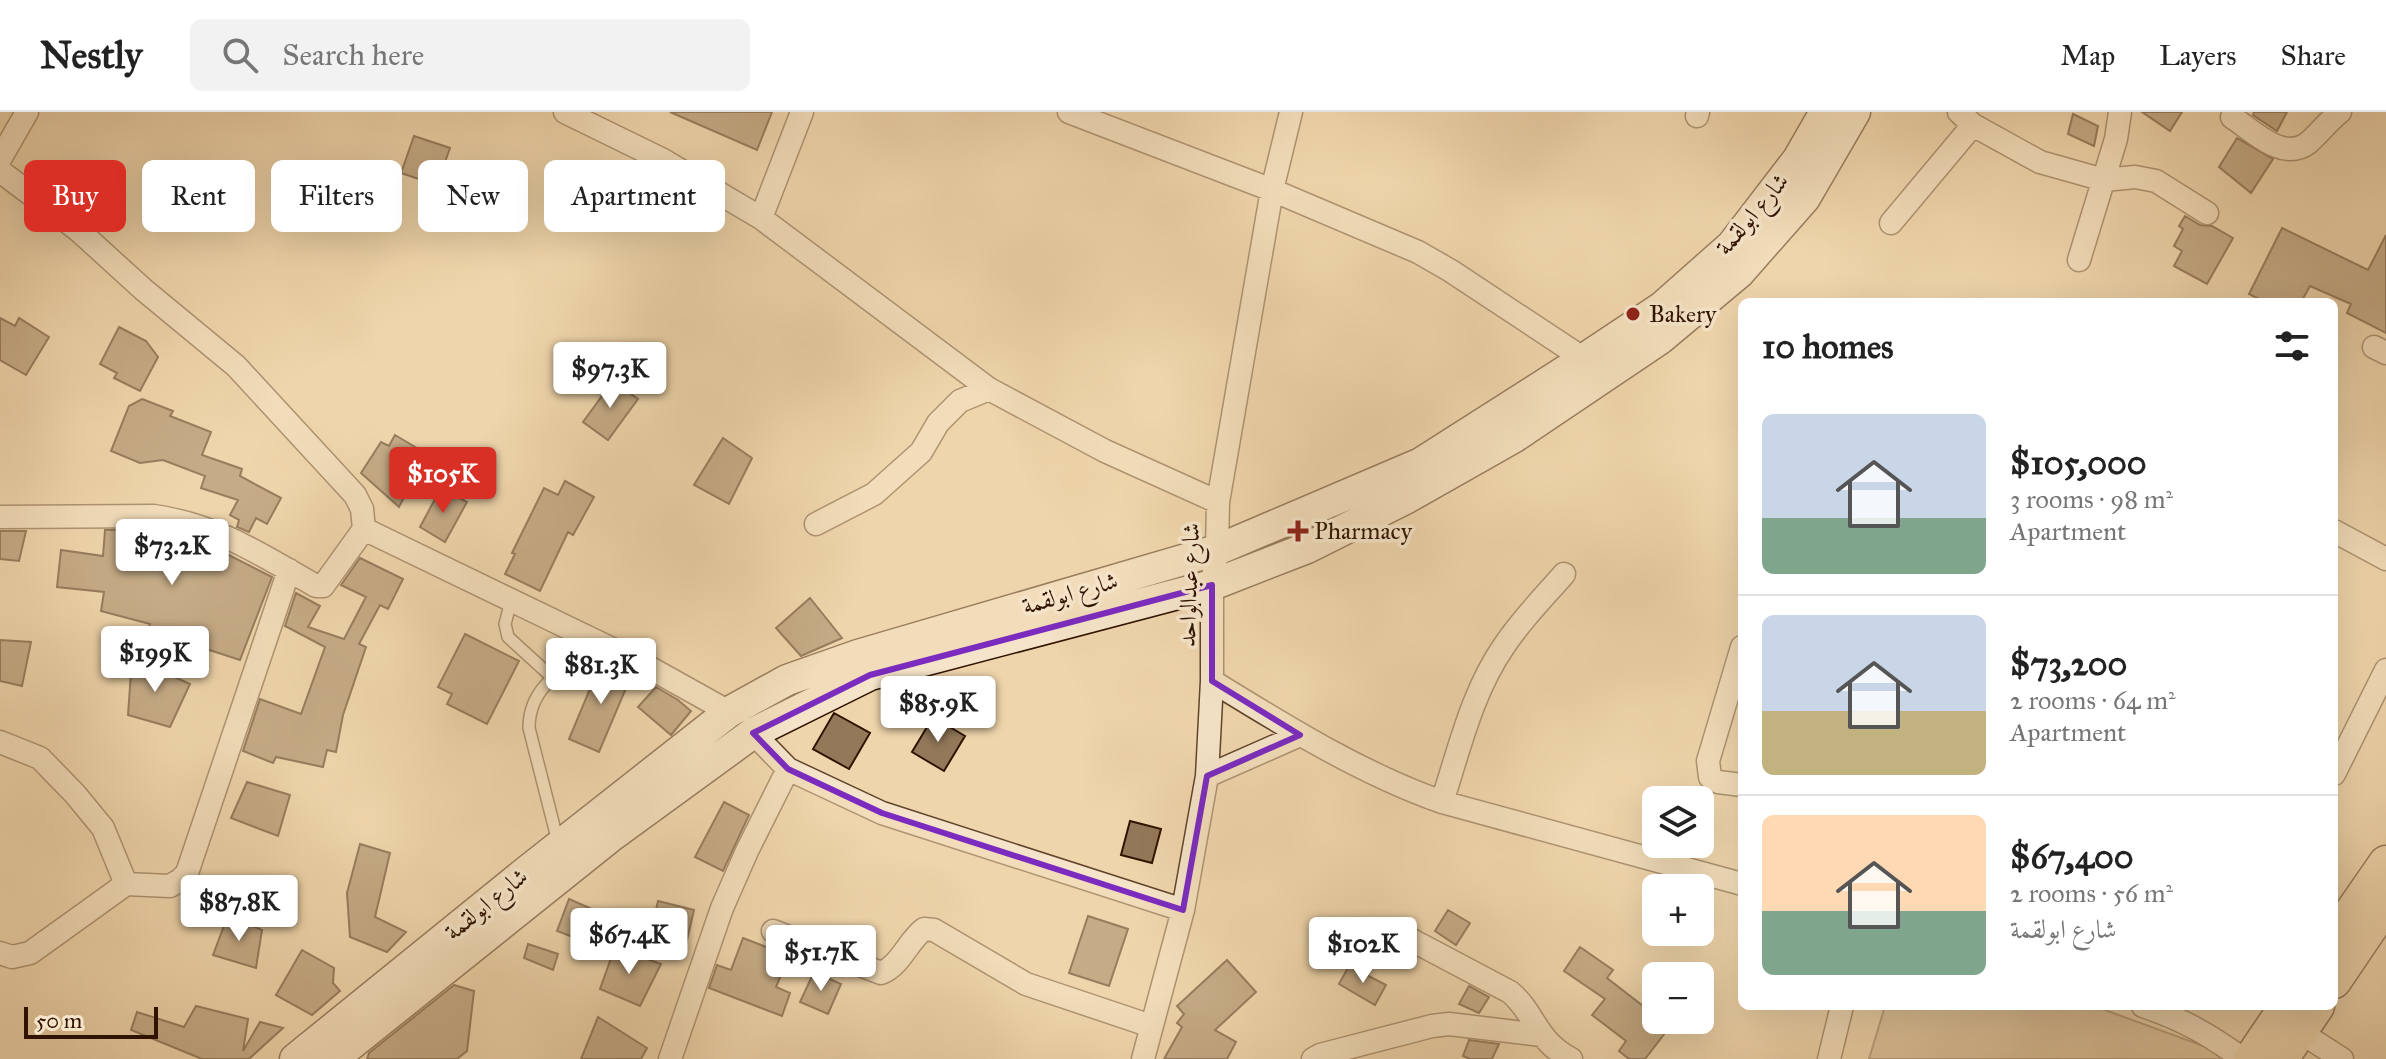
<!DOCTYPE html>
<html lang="en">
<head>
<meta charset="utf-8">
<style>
  :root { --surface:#fff; --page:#f2f2f2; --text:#222; --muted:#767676; --line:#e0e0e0; --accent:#d93025 }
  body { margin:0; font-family:"IM FELL Great Primer",Amiri,serif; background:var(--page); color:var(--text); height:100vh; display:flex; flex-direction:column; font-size:30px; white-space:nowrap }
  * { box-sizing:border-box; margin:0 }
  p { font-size:26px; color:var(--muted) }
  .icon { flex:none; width:44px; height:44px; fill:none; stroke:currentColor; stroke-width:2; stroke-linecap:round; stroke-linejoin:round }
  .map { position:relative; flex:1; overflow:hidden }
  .sheet { position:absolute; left:1738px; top:186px; width:600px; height:712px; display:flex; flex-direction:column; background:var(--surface); border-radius:12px; box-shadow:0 8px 32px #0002 }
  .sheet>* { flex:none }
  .hud { position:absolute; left:24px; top:48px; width:760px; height:72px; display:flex; gap:16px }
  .tools { position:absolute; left:1642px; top:674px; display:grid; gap:16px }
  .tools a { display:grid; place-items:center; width:72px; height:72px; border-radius:12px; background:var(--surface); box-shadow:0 8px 32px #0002; font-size:40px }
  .scale { position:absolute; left:24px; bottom:20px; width:134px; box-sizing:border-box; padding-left:8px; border:4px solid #301300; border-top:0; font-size:22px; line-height:28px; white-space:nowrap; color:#301300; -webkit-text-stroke:6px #f5e4c9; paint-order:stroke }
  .price { position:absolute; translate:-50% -68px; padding:0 18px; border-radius:8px; background:#fff; color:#222; font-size:26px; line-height:52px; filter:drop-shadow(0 2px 4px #0008) }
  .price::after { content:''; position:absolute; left:50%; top:48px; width:24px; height:18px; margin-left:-12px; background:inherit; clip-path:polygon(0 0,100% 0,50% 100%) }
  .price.active { background:var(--accent); color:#fff }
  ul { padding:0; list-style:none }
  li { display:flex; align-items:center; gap:24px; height:200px; padding:0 24px }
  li+li { border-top:2px solid var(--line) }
  li span { display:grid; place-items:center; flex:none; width:224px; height:160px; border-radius:12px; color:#555 }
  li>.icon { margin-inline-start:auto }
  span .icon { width:96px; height:96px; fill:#fffc; stroke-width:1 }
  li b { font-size:34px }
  h2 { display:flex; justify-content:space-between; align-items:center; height:96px; padding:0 24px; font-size:34px }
  .chip { padding:0 28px; border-radius:12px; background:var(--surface); box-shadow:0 8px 32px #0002; font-size:28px; line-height:72px }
  .chip.active { background:var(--accent); color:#fff }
  header { display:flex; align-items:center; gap:48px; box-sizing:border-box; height:112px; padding:0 40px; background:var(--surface); border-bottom:2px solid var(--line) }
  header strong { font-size:38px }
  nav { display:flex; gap:44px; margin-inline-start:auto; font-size:28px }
  .search { width:560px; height:72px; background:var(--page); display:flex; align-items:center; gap:20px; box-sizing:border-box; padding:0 28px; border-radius:12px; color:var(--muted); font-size:30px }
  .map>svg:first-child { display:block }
</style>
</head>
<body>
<header>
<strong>Nestly</strong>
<div class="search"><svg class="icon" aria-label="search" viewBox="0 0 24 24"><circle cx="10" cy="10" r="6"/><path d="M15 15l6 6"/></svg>Search here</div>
<nav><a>Map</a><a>Layers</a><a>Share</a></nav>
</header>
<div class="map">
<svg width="2386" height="947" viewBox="0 0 2386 947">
  <rect width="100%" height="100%" fill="#efd5ac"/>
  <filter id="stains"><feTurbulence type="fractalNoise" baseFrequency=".0025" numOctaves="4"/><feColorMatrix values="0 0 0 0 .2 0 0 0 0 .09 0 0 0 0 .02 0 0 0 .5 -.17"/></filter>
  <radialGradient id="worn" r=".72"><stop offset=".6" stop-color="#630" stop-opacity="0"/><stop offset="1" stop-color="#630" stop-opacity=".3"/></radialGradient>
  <path fill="#cfb48f" stroke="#806448" stroke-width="2" d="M1885 894H2094L2228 943 2299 947H1869Z"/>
  <path fill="#937859" stroke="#301300" stroke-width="2" d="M670 0H772L757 38Z
    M2142 0H2182L2170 19Z
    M2254 0H2287L2277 19 2253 3Z
    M2073 2 2098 14 2094 34 2068 22Z
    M414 24 450 36 437 73 401 61Z
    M2237 26 2273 47 2251 81 2219 55Z
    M2185 104 2200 113 2212 114 2233 126 2207 172 2174 154 2182 139 2174 134 2183 117 2179 114Z
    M2282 116 2368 158 2386 123V221L2347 201 2351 192 2310 174 2301 190H2265L2249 182Z
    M0 206 15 214 19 206 49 225 26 263 0 248Z
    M119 215 146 229 158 245 140 279 114 266 117 261 100 252Z
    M613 269 638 287 608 328 583 310Z
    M142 287 173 299 170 304 211 320 202 343 242 357 240 364 281 386 267 412 256 406 249 420 237 415 239 408 230 403 238 388 201 376 205 364 163 348 140 351 111 339 129 294Z
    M395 323 427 342 399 395 361 361 381 330 389 334Z
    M723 326 752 346 729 392 694 373Z
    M565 369 594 385 573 423 568 420 540 479 505 462 515 442 512 441 544 376 558 383Z
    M441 376 467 390 445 430 420 415Z
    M105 418H153L174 422 213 435 272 465 240 548 148 518 150 512 101 499 104 480 57 475 61 438 103 444Z
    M0 419H26L19 449 0 447Z
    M360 446 403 467 388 497 380 493 359 532 366 535 343 603 336 640 327 638 323 655 276 645 273 651 243 639 260 587 301 602 325 535 285 514 296 481 320 494 308 515 344 527 366 485 341 473Z
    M810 486 842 526 801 544 776 516Z
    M465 522 519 549 487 612 447 592 452 582 438 575Z
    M0 528 31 530 22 574 0 569Z
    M132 546 190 572 170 615 128 603Z
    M602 548 632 562 599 640 569 627Z
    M656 575 678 588 691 599 671 623 638 595Z
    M834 601 870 621 849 657 813 637Z
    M933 605 965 624 944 659 912 640Z
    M247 670 290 683 278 724 231 706Z
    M724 690 749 703 723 759 695 745Z
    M1130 709 1161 717 1152 751 1121 743Z
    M360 732 390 741 375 805 406 820 387 840 350 825 347 781Z
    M569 787 592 797 583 829 557 819Z
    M658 789 694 798 686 832 650 824Z
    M1448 798 1470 811 1456 833 1435 819Z
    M228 803 262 818 256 856 213 843Z
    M1088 804 1128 817 1109 874 1069 861Z
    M743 826 779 840 775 852 784 856 776 875 790 881 782 904 709 876 717 853 731 858Z
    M528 832 558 842 553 858 524 846Z
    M615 835 661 852 640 894 600 877Z
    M1580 835 1613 858 1607 866 1656 904V908H1675L1645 947H1629L1619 939 1626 929 1592 903 1605 887 1564 859Z
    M302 838 334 856 333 871 340 879 312 903 276 883Z
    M1227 848 1256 880 1215 918 1236 930 1227 947H1164L1182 915 1177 911 1184 902 1177 894Z
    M1349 854 1386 873 1375 893 1339 872Z
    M814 860 841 872 828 902 800 890Z
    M454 873 474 879 467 939 457 947H367L369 941Z
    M1469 874 1489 885 1479 901 1459 892Z
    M196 894 248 907 243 939 260 910 283 916 249 947H202L131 918 137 900 184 915Z
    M598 905 647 936 641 947H581Z
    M1469 928 1499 932 1492 947H1470L1463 944Z"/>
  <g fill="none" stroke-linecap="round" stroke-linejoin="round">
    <g stroke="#60442b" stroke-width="14">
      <path id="lane" d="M511 489 505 512 508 525 553 566
        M558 730 529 616C529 571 568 556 601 532"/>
    </g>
    <g stroke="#60442b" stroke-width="25">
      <path id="street" d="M565 0 663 48 761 106 989 277 1105 339 1218 390
        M1069 0 1272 78 1418 140 1451 159 1584 247
        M1959 0 1973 13 2040 50 2104 68 2135 65 2156 69 2207 101
        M1697 4 1698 0
        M2232 5C2253 19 2283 50 2308 31 2319 22 2328 9 2340 0
        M0 47 27 0
        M0 59 78 118 144 178 236 254 355 383 362 397 364 417 643 552 729 600
        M761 106 802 0
        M1891 111 1973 13
        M2079 148 2116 27 2120 0
        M2374 235 2386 241
        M0 405 154 404C217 413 262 443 316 474H323L364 417
        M816 412 874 382 921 340 938 311 960 289 989 277
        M2334 419 2386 447
        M1742 535 1708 649 1710 665 1718 670 1742 673
        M1212 569C1285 614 1360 661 1442 690L1742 772
        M753 621 788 657 882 701 1183 798
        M0 630 40 646 75 682 103 716 126 772
        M2334 662 2386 558
        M1207 664 1300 623
        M1442 690C1459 638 1472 580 1504 534 1521 508 1544 485 1564 462
        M773 819 881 861C900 854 908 829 924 817L934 818 1026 872 1151 914
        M1406 825 1510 880C1536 902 1535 928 1571 947
        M0 841 12 845 30 841 126 772 170 774 180 768 187 761 289 458
        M2143 894C2184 908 2208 922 2243 947
        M2292 911 2300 920 2342 947
        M670 947 722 796 747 739 788 657
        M1143 947 1183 798 1207 664 1212 569V473L1217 438 1218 390 1272 78 1291 0
        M1313 947 1320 943 1432 914 1449 912 1541 923
        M1829 947 1842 894"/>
    </g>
    <g stroke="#301300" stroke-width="33">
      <path id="secondary" d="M295 947 527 759 729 600 787 568 858 543 1217 438 1421 351 1584 247 1662 195 1732 133 1798 47 1825 0
        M333 947 609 726 753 621 870 563 1212 473 1307 436 1407 386 1513 326 1660 227 1739 161 1805 86 1855 0"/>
    </g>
    <g stroke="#301300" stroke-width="37">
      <path id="primary" d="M2334 826 2386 751
        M2334 869 2386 792
        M2251 947 2287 894
        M2281 947 2317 894"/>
    </g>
    <use href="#lane" stroke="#f5e4c9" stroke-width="11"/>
    <use href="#street" stroke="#f5e4c9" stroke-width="22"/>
    <use href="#secondary" stroke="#f5e4c9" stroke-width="30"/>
    <use href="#primary" stroke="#efd5ac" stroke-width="34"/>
  </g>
  <path d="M0 0H2386V947H0ZM1212 473V569L1300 623 1207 664 1183 798 882 701 788 657 753 621 870 563Z" fill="#efd5ac" fill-opacity=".55" fill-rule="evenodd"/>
  <path fill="none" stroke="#7b2cbf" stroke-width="6" stroke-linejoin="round" d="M1212 473V569L1300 623 1207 664 1183 798 882 701 788 657 753 621 870 563Z"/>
  <g fill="#8f2418" stroke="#f5e4c9" stroke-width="3">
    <circle cx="1633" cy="202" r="8"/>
    <path d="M1294 407h8v8h8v8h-8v8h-8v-8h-8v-8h8z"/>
  </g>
  <g text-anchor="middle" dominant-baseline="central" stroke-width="7" stroke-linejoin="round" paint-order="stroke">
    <g font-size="24" fill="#301300" stroke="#f5e4c9">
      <text transform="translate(1752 102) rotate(-50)">شارع ابولقمة</text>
      <text transform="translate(1189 473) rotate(-88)">شارع عبدالواحد</text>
      <text transform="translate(1070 481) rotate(-16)">شارع ابولقمة</text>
      <text transform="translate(486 792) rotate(-39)">شارع ابولقمة</text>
    </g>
    <g font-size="24" fill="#301300" stroke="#f5e4c9" text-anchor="start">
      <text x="1649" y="202">Bakery</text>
      <text x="1314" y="419">Pharmacy</text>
    </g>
  </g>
  <rect width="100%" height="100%" filter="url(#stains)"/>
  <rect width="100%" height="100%" fill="url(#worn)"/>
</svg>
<div class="tools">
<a><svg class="icon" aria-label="layers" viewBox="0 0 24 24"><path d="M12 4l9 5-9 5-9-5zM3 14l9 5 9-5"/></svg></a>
<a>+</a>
<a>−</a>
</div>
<div class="scale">50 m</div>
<b class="price" style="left:610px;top:298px">$97.3K</b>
<b class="price active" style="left:443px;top:403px">$105K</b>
<b class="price" style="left:172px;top:475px">$73.2K</b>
<b class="price" style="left:155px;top:582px">$199K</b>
<b class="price" style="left:601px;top:594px">$81.3K</b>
<b class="price" style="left:938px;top:632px">$85.9K</b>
<b class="price" style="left:239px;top:831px">$87.8K</b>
<b class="price" style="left:629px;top:864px">$67.4K</b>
<b class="price" style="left:1363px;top:873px">$102K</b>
<b class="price" style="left:821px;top:881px">$51.7K</b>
<div class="hud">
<a class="chip active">Buy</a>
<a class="chip">Rent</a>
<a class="chip">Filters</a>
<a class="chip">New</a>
<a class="chip">Apartment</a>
</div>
<section class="sheet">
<h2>10 homes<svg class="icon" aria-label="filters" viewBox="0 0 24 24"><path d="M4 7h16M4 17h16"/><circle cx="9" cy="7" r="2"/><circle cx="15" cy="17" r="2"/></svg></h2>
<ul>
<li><span style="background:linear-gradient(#c9d6e8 65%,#7fa58c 0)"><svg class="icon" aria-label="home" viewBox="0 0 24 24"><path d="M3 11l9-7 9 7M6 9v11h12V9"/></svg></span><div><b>$105,000</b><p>3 rooms · 98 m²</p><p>Apartment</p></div></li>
<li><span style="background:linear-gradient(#c9d6e8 60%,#c2b280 0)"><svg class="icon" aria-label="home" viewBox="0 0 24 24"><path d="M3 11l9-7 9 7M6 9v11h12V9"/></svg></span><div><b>$73,200</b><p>2 rooms · 64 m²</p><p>Apartment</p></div></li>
<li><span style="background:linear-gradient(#ffd9b3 60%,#7fa58c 0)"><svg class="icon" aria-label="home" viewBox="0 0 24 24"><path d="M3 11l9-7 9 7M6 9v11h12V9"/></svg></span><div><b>$67,400</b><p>2 rooms · 56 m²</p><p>شارع ابولقمة</p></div></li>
</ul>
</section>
</div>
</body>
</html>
